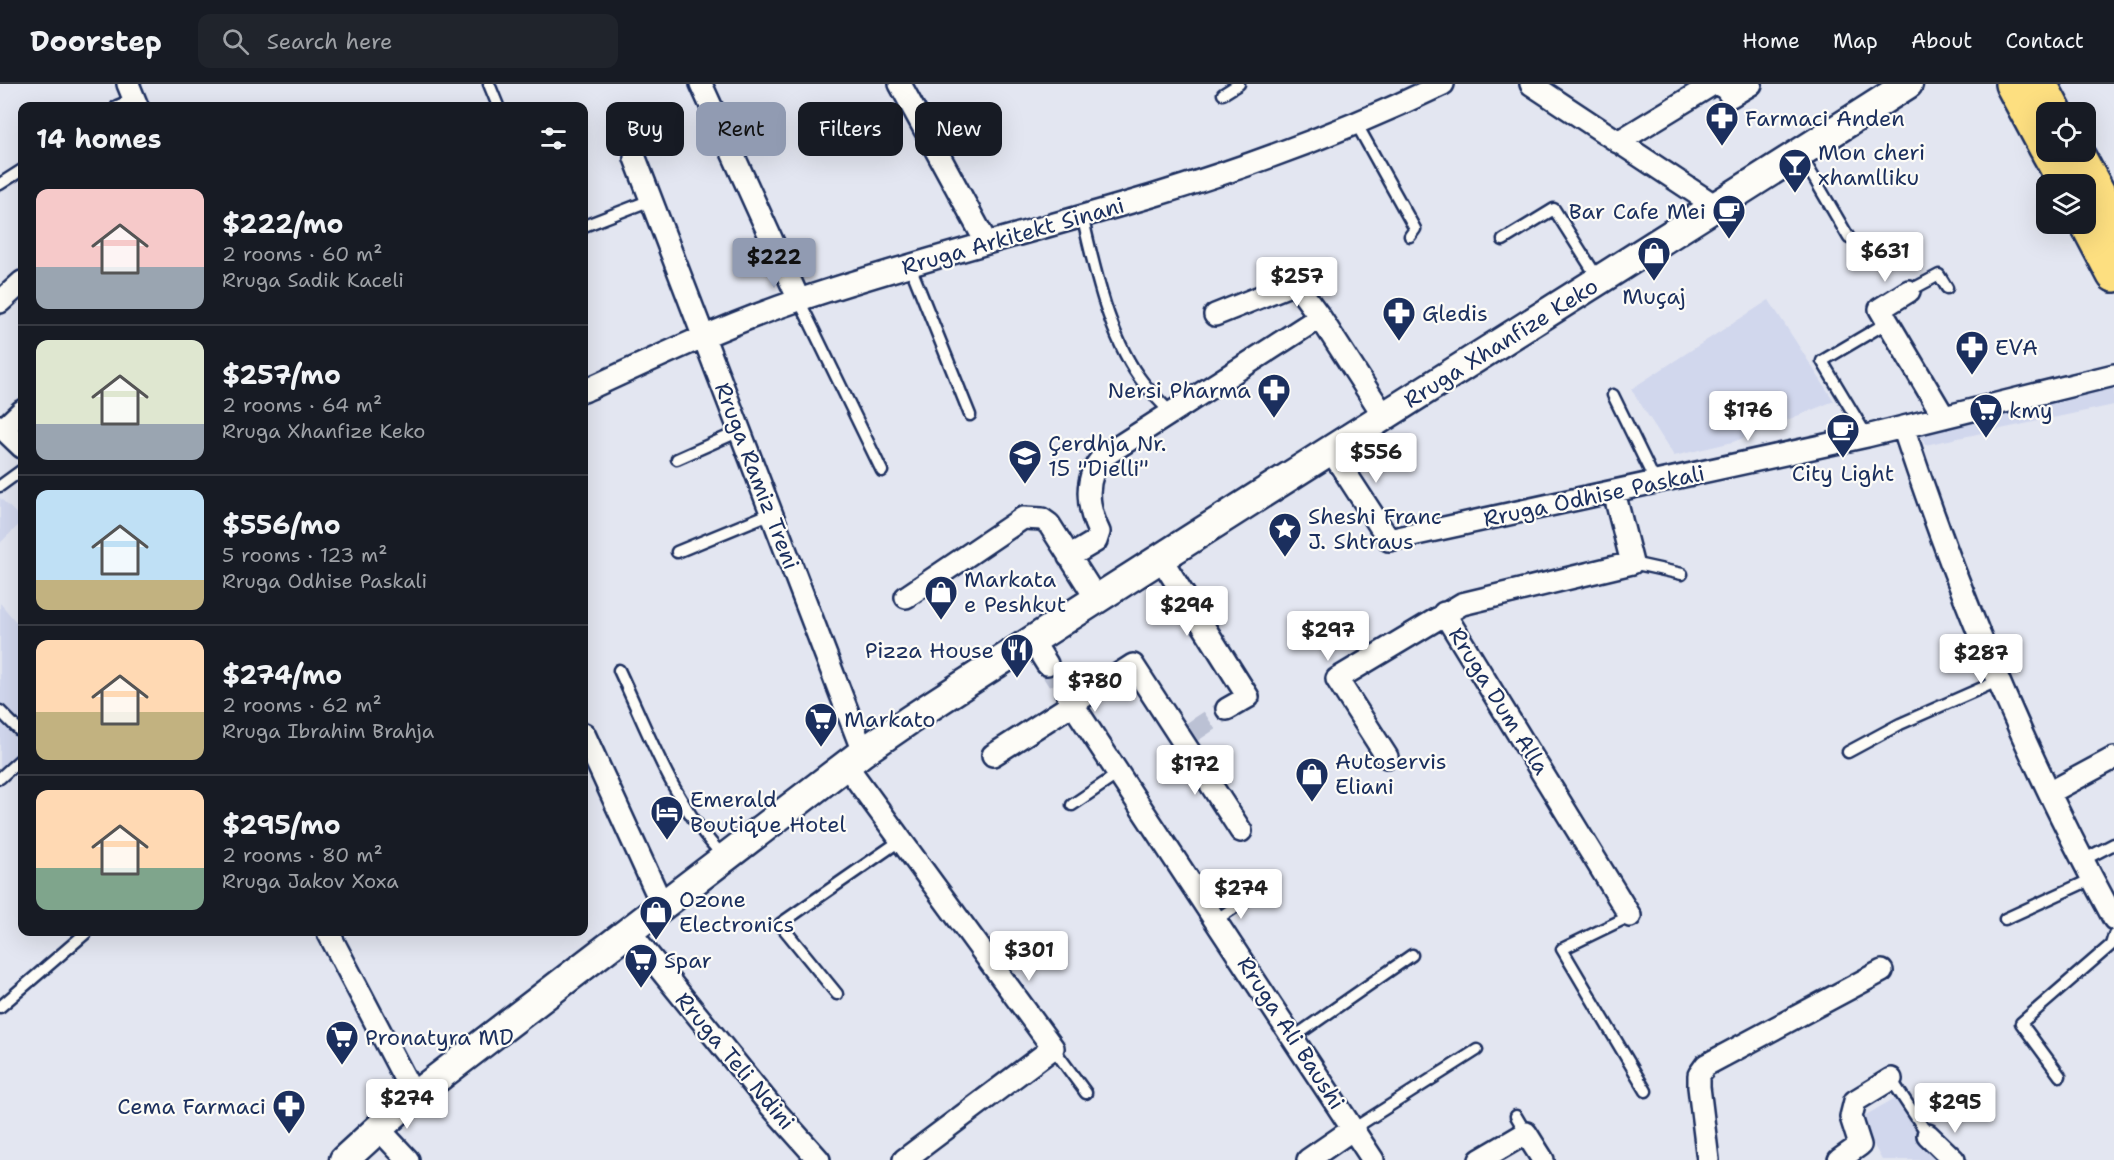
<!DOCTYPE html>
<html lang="en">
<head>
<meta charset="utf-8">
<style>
  :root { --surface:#171b24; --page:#20242c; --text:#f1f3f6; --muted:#9ea1a6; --line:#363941; --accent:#919bb2 }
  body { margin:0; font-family:"Shantell Sans",sans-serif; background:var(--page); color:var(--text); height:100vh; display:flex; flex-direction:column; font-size:22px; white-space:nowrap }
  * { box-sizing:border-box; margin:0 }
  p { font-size:20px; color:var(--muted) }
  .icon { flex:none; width:33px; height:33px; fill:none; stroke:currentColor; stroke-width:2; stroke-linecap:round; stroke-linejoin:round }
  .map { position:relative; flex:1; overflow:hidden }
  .sheet { position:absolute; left:18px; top:18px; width:570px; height:834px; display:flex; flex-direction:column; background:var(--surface); border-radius:12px; box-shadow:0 6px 24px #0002 }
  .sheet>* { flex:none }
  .guide { position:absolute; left:606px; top:18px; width:570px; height:54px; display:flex; gap:12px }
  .controls { position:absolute; left:2036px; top:18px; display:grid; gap:12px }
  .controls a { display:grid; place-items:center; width:60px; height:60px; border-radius:12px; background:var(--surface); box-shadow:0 6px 24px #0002; font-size:30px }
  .price { position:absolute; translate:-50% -51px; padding:0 14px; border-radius:6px; background:#fff; color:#222; font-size:20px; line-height:39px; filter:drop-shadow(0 2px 3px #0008) }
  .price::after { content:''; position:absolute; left:50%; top:36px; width:18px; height:14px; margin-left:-9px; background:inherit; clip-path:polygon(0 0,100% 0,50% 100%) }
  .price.active { background:var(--accent); color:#111 }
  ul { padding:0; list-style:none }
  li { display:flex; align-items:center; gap:18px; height:150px; padding:0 18px }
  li+li { border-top:2px solid var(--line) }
  li span { display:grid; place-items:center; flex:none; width:168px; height:120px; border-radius:12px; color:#555 }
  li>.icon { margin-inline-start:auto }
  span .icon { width:72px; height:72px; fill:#fffc; stroke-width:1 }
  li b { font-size:26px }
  h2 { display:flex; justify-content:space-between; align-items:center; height:72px; padding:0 18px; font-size:26px }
  .chip { padding:0 21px; border-radius:12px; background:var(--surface); box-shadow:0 6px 24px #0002; font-size:21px; line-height:54px }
  .chip.active { background:var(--accent); color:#111 }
  header { display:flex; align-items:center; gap:36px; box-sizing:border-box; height:84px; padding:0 30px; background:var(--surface); border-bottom:2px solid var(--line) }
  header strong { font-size:28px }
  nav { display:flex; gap:33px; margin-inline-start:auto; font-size:21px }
  .search { width:420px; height:54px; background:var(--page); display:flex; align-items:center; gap:15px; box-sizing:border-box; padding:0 21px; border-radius:12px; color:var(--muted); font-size:22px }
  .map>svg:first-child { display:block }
</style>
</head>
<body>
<header>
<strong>Doorstep</strong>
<div class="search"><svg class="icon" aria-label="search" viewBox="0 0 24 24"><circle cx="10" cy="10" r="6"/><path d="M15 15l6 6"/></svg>Search here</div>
<nav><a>Home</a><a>Map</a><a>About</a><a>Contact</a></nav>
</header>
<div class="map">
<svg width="2114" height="1076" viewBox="0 0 2114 1076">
  <rect width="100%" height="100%" fill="#e3e6f1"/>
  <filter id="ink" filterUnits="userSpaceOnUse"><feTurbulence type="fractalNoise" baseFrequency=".0167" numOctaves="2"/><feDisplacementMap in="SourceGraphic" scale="12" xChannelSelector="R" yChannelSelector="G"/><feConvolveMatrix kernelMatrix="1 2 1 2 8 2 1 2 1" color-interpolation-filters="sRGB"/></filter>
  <g filter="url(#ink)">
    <path fill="#d1d7ed" d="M1769 216 1834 317 1733 358 1674 372 1631 305Z
      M2114 299V321L1925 361 1920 347Z
      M0 414 22 435V438L0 459Z
      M0 519 22 545V683L0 703Z
      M1897 1013 1924 1055 1945 1076H1882L1859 1035Z"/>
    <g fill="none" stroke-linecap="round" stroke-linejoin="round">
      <path stroke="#bbc1d4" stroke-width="21" stroke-dasharray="21 10" stroke-linecap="butt" d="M1047 580 1068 613
        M1192 648 1227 625"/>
      <g stroke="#1b2f5e" stroke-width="15">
        <path id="lane" d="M489 0 498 22
          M1223 10 1239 0
          M117 22 134 15
          M1356 39 1415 145 1410 152
          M1800 70 1849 154
          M0 100 22 86
          M1082 131C1094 183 1108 249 1139 293 1148 306 1160 317 1170 328
          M584 142 651 116
          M1503 156 1554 125 1599 196
          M910 182 970 331
          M1909 207 1939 191 1947 204
          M799 216 882 387
          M1613 311 1656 399
          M1867 352 1822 277 1888 238
          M677 375 740 347
          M0 402 22 386
          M677 468 772 429
          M1632 479 1682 490
          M619 586C649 650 674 721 724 773
          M0 627 22 649
          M1848 668 1900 640 2000 596
          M0 694 22 674
          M1072 721 1118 690
          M2083 776 2114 760
          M1630 832 1562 865 1646 1007
          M1217 835 1272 799
          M2005 835 2092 795
          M837 910 780 840 901 756
          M0 923 87 848
          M1294 953 1412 871
          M1053 964 1086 1009
          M2060 992 2021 939 2111 861 2114 851
          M1891 995 1928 1051
          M1516 1032 1526 1049
          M1353 1045 1477 966"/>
      </g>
      <g stroke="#1b2f5e" stroke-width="26">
        <path id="street" d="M128 0 137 22
          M701 0 799 216
          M900 0 986 158
          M1531 0 1717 123
          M1722 0 1731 12 1751 0
          M1618 58 1713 0
          M635 74 863 668
          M1909 207 1880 225 1944 333
          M0 218 22 198
          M1215 231 1295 199 1320 233
          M584 307C655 274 725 241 799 216 915 177 1034 147 1152 112 1251 82 1350 45 1443 0
          M0 342 22 363
          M1903 343C1959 512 2029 680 2114 835
          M3 345 22 327
          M1330 365 1389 456 1867 352 2114 291
          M1069 473 1096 457 1099 448C1087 423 1083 393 1104 372L1320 233 1384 332
          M1160 473 1248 613 1227 625
          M906 513 1023 434 1042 435 1049 440 1096 514
          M1444 529 1630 832
          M1032 556 1047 580
          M1068 613 1373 1076
          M584 650 663 823
          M993 671 1133 581 1241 747
          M1387 673 1337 595 1462 520 1632 479 1614 408
          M846 681 1053 964 904 1076
          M2051 708 2114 674
          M328 848 414 1012
          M630 848 769 1020 819 1076
          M377 1043 408 1076
          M1928 1051 1954 1076
          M1308 1076 1353 1045
          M1480 1076 1526 1049 1543 1076
          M1708 1076 1699 1003V991L1706 981 1882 887
          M1839 1076 1860 1061 1851 1033 1855 1017 1891 995"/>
      </g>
      <g stroke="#1b2f5e" stroke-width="33">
        <path id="secondary" d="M344 1076 414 1012 863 668 908 637C1239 421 1575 213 1908 0"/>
      </g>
      <g stroke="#1b2f5e" stroke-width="38">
        <path id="primary" d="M2012 0 2046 64
          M2040 0 2055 28
          M2048 68 2066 100
          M2076 68 2114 138
          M2085 136 2114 191"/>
      </g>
      <use href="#lane" stroke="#fdfcf7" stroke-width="10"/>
      <use href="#street" stroke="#fdfcf7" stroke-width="21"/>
      <use href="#secondary" stroke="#fdfcf7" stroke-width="28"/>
      <use href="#primary" stroke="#fddf80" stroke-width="33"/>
    </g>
  </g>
  <defs>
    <g id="pharmacy-pin" transform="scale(1.725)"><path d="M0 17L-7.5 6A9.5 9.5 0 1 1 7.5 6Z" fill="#1b2f5e" stroke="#fdfcf7"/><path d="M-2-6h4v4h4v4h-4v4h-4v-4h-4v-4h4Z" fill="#fff"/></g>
    <g id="bar-pin" transform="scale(1.725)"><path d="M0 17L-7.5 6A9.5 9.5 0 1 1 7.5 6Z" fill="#1b2f5e" stroke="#fdfcf7"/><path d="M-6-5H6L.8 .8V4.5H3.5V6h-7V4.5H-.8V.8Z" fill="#fff"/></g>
    <g id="cafe-pin" transform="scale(1.725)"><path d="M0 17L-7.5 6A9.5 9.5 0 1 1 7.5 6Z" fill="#1b2f5e" stroke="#fdfcf7"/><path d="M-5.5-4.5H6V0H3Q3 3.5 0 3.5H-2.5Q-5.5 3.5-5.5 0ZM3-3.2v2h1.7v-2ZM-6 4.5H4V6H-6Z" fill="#fff"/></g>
    <g id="shop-pin" transform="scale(1.725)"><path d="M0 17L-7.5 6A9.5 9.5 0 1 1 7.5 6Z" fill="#1b2f5e" stroke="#fdfcf7"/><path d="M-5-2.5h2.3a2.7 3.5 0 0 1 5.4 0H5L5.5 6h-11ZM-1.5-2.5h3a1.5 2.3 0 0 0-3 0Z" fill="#fff"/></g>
    <g id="supermarket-pin" transform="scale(1.725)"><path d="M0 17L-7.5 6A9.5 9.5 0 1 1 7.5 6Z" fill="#1b2f5e" stroke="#fdfcf7"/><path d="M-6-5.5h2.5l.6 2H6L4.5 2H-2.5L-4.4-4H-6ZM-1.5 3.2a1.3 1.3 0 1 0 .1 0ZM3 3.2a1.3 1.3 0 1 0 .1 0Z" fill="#fff"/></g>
    <g id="school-pin" transform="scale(1.725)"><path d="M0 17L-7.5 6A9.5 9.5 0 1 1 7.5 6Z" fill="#1b2f5e" stroke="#fdfcf7"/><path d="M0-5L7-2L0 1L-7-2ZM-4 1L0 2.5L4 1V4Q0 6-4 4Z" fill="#fff"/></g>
    <g id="sight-pin" transform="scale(1.725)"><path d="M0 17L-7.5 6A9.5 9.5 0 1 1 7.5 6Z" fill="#1b2f5e" stroke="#fdfcf7"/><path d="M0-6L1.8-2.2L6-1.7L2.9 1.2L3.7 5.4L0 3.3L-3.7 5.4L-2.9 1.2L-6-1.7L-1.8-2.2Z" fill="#fff"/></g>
    <g id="restaurant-pin" transform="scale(1.725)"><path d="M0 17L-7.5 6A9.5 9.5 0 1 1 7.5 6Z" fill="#1b2f5e" stroke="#fdfcf7"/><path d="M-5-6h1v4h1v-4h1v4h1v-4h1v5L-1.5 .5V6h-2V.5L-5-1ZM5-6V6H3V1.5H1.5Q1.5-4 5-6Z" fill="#fff"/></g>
    <g id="hotel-pin" transform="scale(1.725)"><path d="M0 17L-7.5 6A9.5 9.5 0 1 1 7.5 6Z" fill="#1b2f5e" stroke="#fdfcf7"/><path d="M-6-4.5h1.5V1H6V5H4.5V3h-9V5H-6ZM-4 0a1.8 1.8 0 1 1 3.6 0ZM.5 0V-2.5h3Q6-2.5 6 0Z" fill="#fff"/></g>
  </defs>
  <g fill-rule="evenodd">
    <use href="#pharmacy-pin" x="1722" y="34"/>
    <use href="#bar-pin" x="1795" y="81"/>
    <use href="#cafe-pin" x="1729" y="127"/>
    <use href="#shop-pin" x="1654" y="169"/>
    <use href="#pharmacy-pin" x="1399" y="229"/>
    <use href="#pharmacy-pin" x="1972" y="263"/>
    <use href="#pharmacy-pin" x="1274" y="306"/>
    <use href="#supermarket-pin" x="1986" y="326"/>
    <use href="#cafe-pin" x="1843" y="346"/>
    <use href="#school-pin" x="1025" y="372"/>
    <use href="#sight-pin" x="1285" y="445"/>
    <use href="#shop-pin" x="941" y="508"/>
    <use href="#restaurant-pin" x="1017" y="566"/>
    <use href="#supermarket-pin" x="821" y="635"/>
    <use href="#shop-pin" x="1312" y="690"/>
    <use href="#hotel-pin" x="667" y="728"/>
    <use href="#shop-pin" x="656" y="828"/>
    <use href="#supermarket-pin" x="641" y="876"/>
    <use href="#supermarket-pin" x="342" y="953"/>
    <use href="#pharmacy-pin" x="289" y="1022"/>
  </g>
  <g text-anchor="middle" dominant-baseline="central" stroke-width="4.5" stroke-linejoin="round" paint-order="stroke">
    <g font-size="22" fill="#1b2f5e" stroke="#fdfcf7" text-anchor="start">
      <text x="1745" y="34">Farmaci Anden</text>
      <text x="1818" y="68">Mon cheri<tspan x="1818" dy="25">xhamlliku</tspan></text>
      <text x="1706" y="127" text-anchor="end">Bar Cafe Mei</text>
      <text x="1654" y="212" text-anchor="middle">Muçaj</text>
      <text x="1422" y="229">Gledis</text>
      <text x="1995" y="263">EVA</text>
      <text x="1251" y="306" text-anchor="end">Nersi Pharma</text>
      <text x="2009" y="326">kmy</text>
      <text x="1048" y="359">Çerdhja Nr.<tspan x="1048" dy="25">15 "Dielli"</tspan></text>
      <text x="1843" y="389" text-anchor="middle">City Light</text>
      <text x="1308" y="432">Sheshi Franc<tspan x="1308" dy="25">J. Shtraus</tspan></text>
      <text x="964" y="495">Markata<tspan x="964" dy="25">e Peshkut</tspan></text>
      <text x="994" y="566" text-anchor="end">Pizza House</text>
      <text x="844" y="635">Markato</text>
      <text x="1335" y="677">Autoservis<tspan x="1335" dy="25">Eliani</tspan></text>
      <text x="690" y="715">Emerald<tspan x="690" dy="25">Boutique Hotel</tspan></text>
      <text x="679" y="815">Ozone<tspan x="679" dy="25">Electronics</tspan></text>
      <text x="664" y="876">Spar</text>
      <text x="365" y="953">Pronatyra MD</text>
      <text x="266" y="1022" text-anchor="end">Cema Farmaci</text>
    </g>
    <g font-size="22" fill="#1b2f5e" stroke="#fdfcf7">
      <text transform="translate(1013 152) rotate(-16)">Rruga Arkitekt Sinani</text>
      <text transform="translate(1501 259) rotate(-32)">Rruga Xhanfize Keko</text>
      <text transform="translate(757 392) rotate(69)">Rruga Ramiz Treni</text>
      <text transform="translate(1594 412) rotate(-12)">Rruga Odhise Paskali</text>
      <text transform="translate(1499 617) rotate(58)">Rruga Dum Alla</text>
      <text transform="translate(1291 949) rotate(57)">Rruga Ali Baushi</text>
      <text transform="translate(735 977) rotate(50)">Rruga Teli Ndini</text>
    </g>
  </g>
</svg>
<div class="controls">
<a><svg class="icon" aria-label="locate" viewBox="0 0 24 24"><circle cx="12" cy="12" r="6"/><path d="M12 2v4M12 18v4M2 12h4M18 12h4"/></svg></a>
<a><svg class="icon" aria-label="layers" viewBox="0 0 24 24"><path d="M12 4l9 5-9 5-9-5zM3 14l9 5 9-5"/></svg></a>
</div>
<b class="price" style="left:1885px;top:199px">$631</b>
<b class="price active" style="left:774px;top:205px">$222</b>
<b class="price" style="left:1297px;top:224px">$257</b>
<b class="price" style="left:1748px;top:358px">$176</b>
<b class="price" style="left:1376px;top:400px">$556</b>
<b class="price" style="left:1187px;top:553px">$294</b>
<b class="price" style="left:1328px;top:578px">$297</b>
<b class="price" style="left:1981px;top:601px">$287</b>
<b class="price" style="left:1095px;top:629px">$780</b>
<b class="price" style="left:1195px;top:712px">$172</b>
<b class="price" style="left:1241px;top:836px">$274</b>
<b class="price" style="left:1029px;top:898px">$301</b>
<b class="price" style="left:407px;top:1046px">$274</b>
<b class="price" style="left:1955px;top:1050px">$295</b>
<div class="guide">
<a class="chip">Buy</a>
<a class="chip active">Rent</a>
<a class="chip">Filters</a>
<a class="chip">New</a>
</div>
<section class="sheet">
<h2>14 homes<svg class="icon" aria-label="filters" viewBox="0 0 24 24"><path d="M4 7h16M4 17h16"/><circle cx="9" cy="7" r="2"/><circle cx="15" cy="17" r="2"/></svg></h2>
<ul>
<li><span style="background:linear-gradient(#f6c9c9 65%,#9aa5b1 0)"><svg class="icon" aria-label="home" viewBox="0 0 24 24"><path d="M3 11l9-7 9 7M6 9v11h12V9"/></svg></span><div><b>$222/mo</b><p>2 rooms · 60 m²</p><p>Rruga Sadik Kaceli</p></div></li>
<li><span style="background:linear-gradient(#dfe7d0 70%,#9aa5b1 0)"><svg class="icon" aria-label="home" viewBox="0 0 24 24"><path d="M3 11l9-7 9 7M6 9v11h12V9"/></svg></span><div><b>$257/mo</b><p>2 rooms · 64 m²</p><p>Rruga Xhanfize Keko</p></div></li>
<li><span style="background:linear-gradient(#bfe0f5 75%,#c2b280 0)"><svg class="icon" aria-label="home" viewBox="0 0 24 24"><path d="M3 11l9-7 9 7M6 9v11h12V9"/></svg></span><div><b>$556/mo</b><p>5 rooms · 123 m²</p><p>Rruga Odhise Paskali</p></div></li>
<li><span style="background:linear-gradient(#ffd9b3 60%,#c2b280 0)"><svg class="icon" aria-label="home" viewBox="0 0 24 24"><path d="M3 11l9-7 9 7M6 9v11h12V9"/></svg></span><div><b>$274/mo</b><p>2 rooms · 62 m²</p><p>Rruga Ibrahim Brahja</p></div></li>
<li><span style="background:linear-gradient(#ffd9b3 65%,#7fa58c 0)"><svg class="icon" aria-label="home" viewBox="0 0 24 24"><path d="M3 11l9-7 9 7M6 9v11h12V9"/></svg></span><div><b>$295/mo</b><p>2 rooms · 80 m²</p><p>Rruga Jakov Xoxa</p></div></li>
</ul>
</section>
</div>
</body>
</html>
